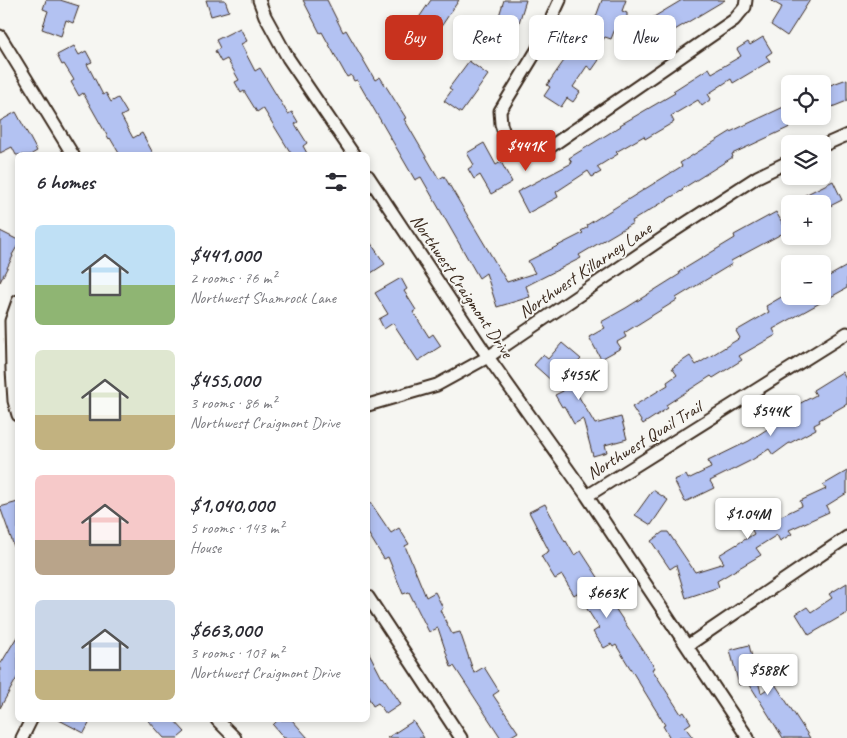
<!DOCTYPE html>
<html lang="en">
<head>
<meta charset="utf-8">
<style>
  :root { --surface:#fff; --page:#f2f2f3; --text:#2b2b33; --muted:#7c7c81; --accent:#c8321e }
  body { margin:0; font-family:Caveat,sans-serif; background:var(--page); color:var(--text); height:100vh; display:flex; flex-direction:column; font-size:19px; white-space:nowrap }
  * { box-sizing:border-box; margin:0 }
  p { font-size:16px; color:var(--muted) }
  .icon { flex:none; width:28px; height:28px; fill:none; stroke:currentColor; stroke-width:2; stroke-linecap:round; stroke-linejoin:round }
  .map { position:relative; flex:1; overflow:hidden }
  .sheet { position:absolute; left:15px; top:152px; width:355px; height:570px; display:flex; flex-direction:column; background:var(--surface); border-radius:8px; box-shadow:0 2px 8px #0003 }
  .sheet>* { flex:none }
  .hud { position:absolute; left:385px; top:15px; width:386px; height:45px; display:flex; gap:10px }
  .fabs { position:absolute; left:781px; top:75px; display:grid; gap:10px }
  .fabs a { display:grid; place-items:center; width:50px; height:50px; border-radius:8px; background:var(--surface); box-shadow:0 2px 8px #0003; font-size:25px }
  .price { position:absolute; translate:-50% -42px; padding:0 11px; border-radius:5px; background:#fff; color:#222; font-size:16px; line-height:32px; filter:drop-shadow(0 1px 2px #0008) }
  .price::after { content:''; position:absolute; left:50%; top:30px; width:15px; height:11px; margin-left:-8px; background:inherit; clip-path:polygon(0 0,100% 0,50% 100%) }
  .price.current { background:var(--accent); color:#fff }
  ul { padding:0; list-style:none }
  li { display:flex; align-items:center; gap:15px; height:125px; padding:0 20px }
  li span { display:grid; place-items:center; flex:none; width:140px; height:100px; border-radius:8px; color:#555 }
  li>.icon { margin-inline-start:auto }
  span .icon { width:60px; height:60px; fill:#fffc; stroke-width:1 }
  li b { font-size:21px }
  h2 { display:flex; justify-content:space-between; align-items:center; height:60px; padding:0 20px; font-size:21px }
  .tag { padding:0 18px; border-radius:8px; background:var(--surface); box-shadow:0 2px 8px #0003; font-size:18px; line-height:45px }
  .tag.current { background:var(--accent); color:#fff }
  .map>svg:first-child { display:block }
</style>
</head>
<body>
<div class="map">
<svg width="847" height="738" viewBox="0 0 847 738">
  <rect width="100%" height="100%" fill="#f6f6f2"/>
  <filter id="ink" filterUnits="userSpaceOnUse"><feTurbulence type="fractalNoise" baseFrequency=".02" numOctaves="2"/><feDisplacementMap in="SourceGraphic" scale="10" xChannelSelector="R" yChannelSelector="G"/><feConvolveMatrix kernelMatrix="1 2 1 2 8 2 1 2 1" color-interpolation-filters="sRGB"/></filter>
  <g filter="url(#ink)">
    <path fill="#b3c2f2" stroke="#3b2a1e" d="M46 0H60L79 6 73 23 66 20 61 36 42 29 48 11 43 9Z
      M206 0H225L229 11 211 16Z
      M303 0H327L343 32 346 30 375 80 380 77 406 118 404 119 439 179 444 176 507 282 535 273 528 261 583 233 581 231 588 227 587 225 682 166 680 163 730 132 790 104V127L732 154 733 157 682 189 683 190 632 221 633 223 579 255 581 258 526 286 530 297 497 307 486 273 479 278 421 177 415 180 357 80 354 81 351 75 347 77 322 32 320 33Z
      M431 0H459L434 37 438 40 427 57 403 41Z
      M504 0H526L513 42 507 40 504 49 486 43 490 31 485 29 488 19 497 22Z
      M602 0H626L622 11 627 13V17L621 32 615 29 611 39 605 37 592 56 599 60 592 70 587 66 573 87 580 92 573 102 567 98 561 107 544 96 550 87 547 85 568 55 566 54 583 29 590 33Z
      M682 0H725L658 40 647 21Z
      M770 0H810L787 36 771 25 782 7Z
      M240 28 247 41 241 44 255 71 260 68 288 114 292 112 298 122 295 124 307 143 303 146 308 155H292L263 108 257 112 244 91 241 93 235 82 239 80 227 59 221 62 215 51 220 48 216 40Z
      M763 37 772 52 766 56 770 61 733 83 731 79 708 94 711 99 702 106 698 100 671 116 674 122 645 139 644 136 616 152 618 154 597 167 601 172 592 177 588 171 556 192 558 197 528 213 517 192 572 163 569 158 621 126 620 125 675 93 673 91 709 68 712 73 741 56 737 49 748 42 750 45Z
      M74 46 79 55 86 51 92 62 87 64 103 95 106 93 111 102 118 98 127 113 121 116 133 138 142 133 154 155H120L110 138 109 139 83 93 79 96 71 82 74 80 64 64 62 65 57 55Z
      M469 61 488 75 461 113 444 101 452 90 449 88Z
      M847 79V101L822 111V88Z
      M16 112 37 151 30 155H16L12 147 0 153V121Z
      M484 143 496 165 501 162 512 182 491 194 480 175 474 179 468 169 474 165 467 153Z
      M833 181 842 200 822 210V204H787Z
      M776 212 787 231 731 261 732 264 676 298 677 300 624 333 626 337 617 342 621 348 601 359 589 337 605 328 601 322 626 308 680 274 679 272 735 238 734 235Z
      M0 231 18 240V245L12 255 13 256 0 282Z
      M368 239 385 264 368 275Z
      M847 266V288L773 329 776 335 739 356 742 360 713 378 711 376 666 405 668 408 643 424 632 407 668 385 667 382 677 375 672 368 690 356 696 365 740 338 736 331 769 312 766 306 790 292V296H822V280Z
      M401 278 407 289 404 291 416 310 413 312 429 337 433 334 441 346 418 361 393 323 384 329 379 319 388 314 375 293Z
      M562 343 581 359 566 375 595 424 621 417 627 439 605 445 607 452 593 456 583 419 574 424 564 406 562 407 555 395 563 391 534 365 543 355 548 359Z
      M842 372 847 381V404L819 420 820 422 814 425 816 429 788 444 773 455 769 449 752 460 710 481 714 488 685 502 674 480 686 475 688 479 711 468 708 461 749 441 775 424 796 414 793 407 816 395 813 390Z
      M847 471V493L826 506 829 512 789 530 792 534 780 541 777 535 756 548 761 555 717 581 719 587 686 598 676 565 670 569 651 541 663 532H668L695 572 724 563 719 555 754 534 751 528 757 525 755 521 763 515 766 519 778 512 781 516 802 506 800 501 826 489 823 485Z
      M653 490 668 500 651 525 635 515Z
      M368 499 391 533 399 528 409 544 405 546 426 597 435 592 443 608 440 610 452 634 460 632 474 673 484 667 499 691 493 695 518 732 508 738H501L454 666 451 667 438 628 429 632 409 592 403 594 388 557 384 559 368 533Z
      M18 502V552H16L0 507Z
      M545 504 565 542 566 541 574 555 581 551 605 588 607 586 614 597 609 599 655 668 652 669 681 714 684 712 691 723 685 727 693 738H670L663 726 665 725 616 645 613 647 611 644 604 648 593 632 599 628 577 593 574 595 562 575 555 579 541 556 549 551 529 512Z
      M847 583V613L809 635 796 614 807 607 811 612 832 598 829 594Z
      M18 635V676L0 708V665Z
      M749 645 761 693 775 684 810 738H783L748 682 739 685 730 650Z
      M368 651 382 678 383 677 401 704 386 714 378 703 373 706 368 697Z
      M59 720H91L84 733Z
      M148 720H174L185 732 178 738H164Z
      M278 720H292L308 738H284L273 725Z
      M413 721 424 738H387Z"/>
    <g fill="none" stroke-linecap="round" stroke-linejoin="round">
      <g stroke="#3b2a1e" stroke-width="15">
        <path id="minor" d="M259 0 265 16 288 58 354 155
          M560 0 537 50 500 111 501 124 505 136 514 147 525 151 539 152 550 147 734 20 745 7 746 0
          M0 36 73 155
          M822 146 847 135
          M368 176 488 357 587 496 748 738
          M18 301 11 321 12 370 14 401 18 415
          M368 405 437 385 488 357 666 236 757 177 790 161
          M587 496 847 333
          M368 597 461 738
          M687 646 847 537
          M217 720 235 738
          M22 738 31 720"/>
      </g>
      <use href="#minor" stroke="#f6f6f2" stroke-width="11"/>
    </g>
  </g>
  <g text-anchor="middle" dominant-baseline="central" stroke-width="4" stroke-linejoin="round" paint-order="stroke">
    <g font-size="18" fill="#3b2a1e" stroke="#f6f6f2">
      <text transform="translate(585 270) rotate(-34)">Northwest Killarney Lane</text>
      <text transform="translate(462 286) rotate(56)">Northwest Craigmont Drive</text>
      <text transform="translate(644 440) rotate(-32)">Northwest Quail Trail</text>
    </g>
  </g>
</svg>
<div class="fabs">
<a><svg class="icon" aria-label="locate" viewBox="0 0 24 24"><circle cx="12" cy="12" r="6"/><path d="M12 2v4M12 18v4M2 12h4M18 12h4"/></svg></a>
<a><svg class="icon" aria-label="layers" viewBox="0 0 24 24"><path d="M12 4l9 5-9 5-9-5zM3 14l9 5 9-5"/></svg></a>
<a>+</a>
<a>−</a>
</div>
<b class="price current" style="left:526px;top:172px">$441K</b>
<b class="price" style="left:579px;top:401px">$455K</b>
<b class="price" style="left:771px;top:437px">$544K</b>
<b class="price" style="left:748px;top:540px">$1.04M</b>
<b class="price" style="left:607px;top:619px">$663K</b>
<b class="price" style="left:768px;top:696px">$588K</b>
<div class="hud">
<a class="tag current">Buy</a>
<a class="tag">Rent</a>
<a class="tag">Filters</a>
<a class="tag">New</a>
</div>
<section class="sheet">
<h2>6 homes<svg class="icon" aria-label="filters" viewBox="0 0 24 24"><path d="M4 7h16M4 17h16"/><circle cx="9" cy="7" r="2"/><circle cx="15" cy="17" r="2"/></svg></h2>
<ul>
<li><span style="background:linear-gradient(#bfe0f5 60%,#8fb573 0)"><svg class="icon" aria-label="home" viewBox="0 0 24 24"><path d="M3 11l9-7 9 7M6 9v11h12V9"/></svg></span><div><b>$441,000</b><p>2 rooms · 76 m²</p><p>Northwest Shamrock Lane</p></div></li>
<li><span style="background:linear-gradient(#dfe7d0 65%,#c2b280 0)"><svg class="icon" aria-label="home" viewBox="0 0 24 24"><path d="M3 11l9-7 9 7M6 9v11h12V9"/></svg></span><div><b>$455,000</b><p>3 rooms · 86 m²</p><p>Northwest Craigmont Drive</p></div></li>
<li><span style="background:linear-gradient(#f6c9c9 65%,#b9a48a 0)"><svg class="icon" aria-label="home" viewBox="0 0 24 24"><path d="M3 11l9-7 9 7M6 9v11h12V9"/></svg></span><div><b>$1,040,000</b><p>5 rooms · 143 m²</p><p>House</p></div></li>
<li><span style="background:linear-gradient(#c9d6e8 70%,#c2b280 0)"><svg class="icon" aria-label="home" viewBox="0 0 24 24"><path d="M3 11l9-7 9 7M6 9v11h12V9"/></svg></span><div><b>$663,000</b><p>3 rooms · 107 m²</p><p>Northwest Craigmont Drive</p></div></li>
</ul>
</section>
</div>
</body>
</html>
